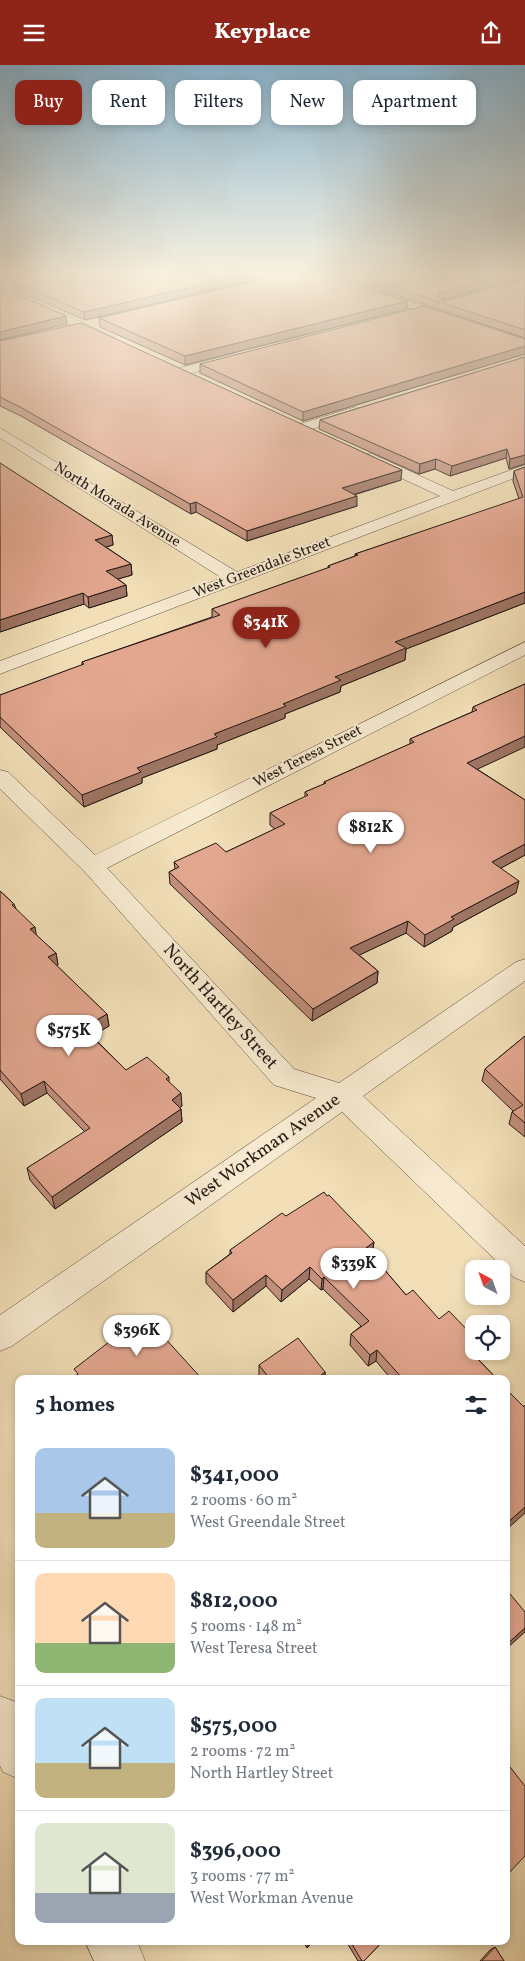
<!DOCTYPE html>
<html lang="en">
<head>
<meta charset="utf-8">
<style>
  :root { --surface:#fff; --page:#f6f6f7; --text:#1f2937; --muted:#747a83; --line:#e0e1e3; --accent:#8f2418 }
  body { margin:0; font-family:Vollkorn,serif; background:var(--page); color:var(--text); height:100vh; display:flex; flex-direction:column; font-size:19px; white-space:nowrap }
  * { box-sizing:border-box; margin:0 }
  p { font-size:16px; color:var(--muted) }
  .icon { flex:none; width:28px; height:28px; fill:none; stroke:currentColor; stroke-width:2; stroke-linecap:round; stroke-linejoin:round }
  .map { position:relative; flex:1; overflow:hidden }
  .side { position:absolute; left:15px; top:1310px; width:495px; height:570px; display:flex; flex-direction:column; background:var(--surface); border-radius:10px; box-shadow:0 2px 8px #0003 }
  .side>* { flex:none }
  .top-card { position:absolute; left:15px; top:15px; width:495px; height:45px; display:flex; gap:10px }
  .needle { width:32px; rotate:319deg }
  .buttons { position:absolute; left:465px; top:1195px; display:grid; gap:10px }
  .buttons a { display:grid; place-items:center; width:45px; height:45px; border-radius:10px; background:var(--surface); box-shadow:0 2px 8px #0003; font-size:25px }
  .price { position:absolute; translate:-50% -42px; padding:0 11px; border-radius:18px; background:#fff; color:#222; font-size:16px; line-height:32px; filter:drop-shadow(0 1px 2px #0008) }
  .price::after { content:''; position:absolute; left:50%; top:30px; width:15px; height:11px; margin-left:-8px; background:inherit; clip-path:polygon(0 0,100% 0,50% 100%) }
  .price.selected { background:var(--accent); color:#fff }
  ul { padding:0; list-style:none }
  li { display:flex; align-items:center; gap:15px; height:125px; padding:0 20px }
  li+li { border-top:1px solid var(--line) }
  li span { display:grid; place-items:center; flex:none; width:140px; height:100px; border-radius:10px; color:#555 }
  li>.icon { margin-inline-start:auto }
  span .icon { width:60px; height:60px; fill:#fffc; stroke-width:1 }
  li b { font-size:21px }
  h2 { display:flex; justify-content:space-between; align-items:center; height:60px; padding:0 20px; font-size:21px }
  .tag { padding:0 18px; border-radius:10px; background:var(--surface); box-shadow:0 2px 8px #0003; font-size:18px; line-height:45px }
  .tag.selected { background:var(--accent); color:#fff }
  header { display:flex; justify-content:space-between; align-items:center; height:65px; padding:0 20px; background:var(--accent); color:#fff; font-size:22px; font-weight:800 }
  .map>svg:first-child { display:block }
</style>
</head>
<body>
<header><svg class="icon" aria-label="menu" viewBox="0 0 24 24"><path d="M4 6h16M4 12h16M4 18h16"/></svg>Keyplace<svg class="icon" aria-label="share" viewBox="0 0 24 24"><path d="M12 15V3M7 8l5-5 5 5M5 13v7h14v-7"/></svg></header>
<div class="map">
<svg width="525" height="1896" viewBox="0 0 525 1896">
  <rect width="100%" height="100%" fill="#f2dfb7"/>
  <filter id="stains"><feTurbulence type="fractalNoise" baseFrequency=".004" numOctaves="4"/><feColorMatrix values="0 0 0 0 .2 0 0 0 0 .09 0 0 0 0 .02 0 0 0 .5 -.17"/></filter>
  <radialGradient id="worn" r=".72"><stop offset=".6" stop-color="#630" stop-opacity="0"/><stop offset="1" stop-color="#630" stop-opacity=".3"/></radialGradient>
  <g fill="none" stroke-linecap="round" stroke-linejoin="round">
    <g stroke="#584a3d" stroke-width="1">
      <path id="minor" d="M0 220 114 272 116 274 114 276H106L0 227Z
        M237 288 241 289 243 292 241 295 184 310 178 306 180 303Z
        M356 342 363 346 361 349 302 367 295 363 297 360Z
        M0 363 237 507 440 431 362 395 360 392 362 389H372L453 426 525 400V409L0 609V596L222 513 0 373Z
        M525 577V590L107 803 294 1004 339 1018 516 897 525 894V916L363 1031 525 1181V1217L513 1212 342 1047 12 1281 0 1286V1250L316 1033 274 1020 84 806 0 724V705L8 707 95 790Z
        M0 1631 16 1637 19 1643V1714L3 1707 0 1701Z
        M85 1876H137L145 1896H94Z"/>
    </g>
    <g stroke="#251914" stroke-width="1">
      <path id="major" d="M312 210H328L455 252 456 254 451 257 447 256Z"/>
    </g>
    <use href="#minor" fill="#f7ead0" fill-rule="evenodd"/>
    <use href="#major" fill="#f2dfb7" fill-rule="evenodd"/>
  </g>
  <path fill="#c3907c" stroke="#251914" d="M276 210 85 255 13 224 12 216Z
    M335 210H525V213L442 235 444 236 525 215V273Z
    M407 236V244L185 300 100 262 99 253Z
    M525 274V289L303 356 200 308V299Z
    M0 276 401 415 354 430 357 441 247 476 196 447 191 449 21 351 0 341Z
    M525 292V399L509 404 506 393 450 411 435 404 419 409 319 364 320 355Z
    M0 398 112 470 113 480 106 482 131 499 132 510 118 514 126 520 127 531 89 543 84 539 0 567Z
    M525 402V538L406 584 405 595 341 621 340 627 285 649V653L217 680V684L142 713V718L84 742 0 662V630L82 600V597L212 552V544L328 503V501L355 491V489L519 434 513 416 514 406Z
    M525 619 477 704 525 735V790L501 803 516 828 453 862 452 866 424 882 406 868 359 890 378 906 377 918 312 956 170 819 169 807 175 804 174 797 226 787 275 764 270 760V748L305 732V727L324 719V717L410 679V674L472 647 473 642Z
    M0 826 14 839 16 844 36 870 56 888 58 900 57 901 107 949 109 961 92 971 126 1005 169 1012V1017L182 1041 179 1043 181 1044 182 1057 55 1144 30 1115 27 1103 85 1067 47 1028 24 1041 0 1014Z
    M525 971V1072L509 1059 512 1047 513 1046 482 1016 485 1004Z
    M286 1151 374 1177 372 1189H371L406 1230 439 1254 477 1289 475 1291 497 1314H391L376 1296 368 1301 350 1280 351 1269 361 1261 323 1224 321 1225 309 1214 281 1237 266 1221 233 1247 206 1218V1207L230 1189V1185Z
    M259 1300 325 1307V1314H262L259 1310Z
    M303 1876H314L307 1883Z
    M346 1876H383L364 1896H358Z
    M495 1882 504 1896H480L490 1885Z"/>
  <path fill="#9f7565" stroke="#251914" d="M0 210H28L0 216Z
    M244 210H276L85 255 84 247Z
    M504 210H525V212L440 235 438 232 440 227Z
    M407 236V244L185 300V291Z
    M66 251 67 259 0 275V267Z
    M525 281V289L303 356V347Z
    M507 384 506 393 450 411 452 401Z
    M525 390V399L509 404 510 394Z
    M436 394 435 404 419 409 420 399Z
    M402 405 401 415 342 433V423Z
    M357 431V441L247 476V466Z
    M196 437V447L191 449 190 439Z
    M112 470 113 480 96 485 95 475Z
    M131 499 132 510 107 517 106 506Z
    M126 520 127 531 89 543 88 532Z
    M525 527V538L406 584 405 595 341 621 340 627 285 649V653L217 680V684L142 713V718L84 742 82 730 137 703 283 639 335 612 395 577Z
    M83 528 84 539 0 567V555Z
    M525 671V682L465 710 467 698Z
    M525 779V790L490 809 492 797Z
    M519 816 516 828 453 862 452 866 424 882 425 870 451 852Z
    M408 856 406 868 349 895 350 883Z
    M35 862 37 874 30 864Z
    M56 888 58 900 50 904 48 892Z
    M378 906 377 918 312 956 313 944Z
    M107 949 109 961 85 975 83 963Z
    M44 1016 47 1028 24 1041 21 1029Z
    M181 1028 182 1041 173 1048 172 1035Z
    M181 1044 182 1057 55 1144 52 1132Z
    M374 1177 372 1189 364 1194 366 1183Z
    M310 1202 309 1214 281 1237 282 1225Z
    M266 1210V1221L233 1247V1235Z
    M324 1212 323 1224 321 1225 322 1214Z
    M474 1283V1286H478L477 1289 467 1297 470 1286Z
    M377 1285 376 1296 368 1301 370 1290Z
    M325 1307V1314H316Z
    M525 1442V1448L506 1465V1459Z
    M525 1563V1567L506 1584V1580Z
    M312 1876H314L307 1883 308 1880Z"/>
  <path fill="#e3a790" stroke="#251914" d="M35 210H244L84 247 12 216Z
    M281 210H330L407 236 185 291 99 253Z
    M358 210H504L440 227 438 232 444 236 525 215V265Z
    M0 222 66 251 0 267Z
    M424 241 525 274V281L303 347 200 299Z
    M81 258 402 405 342 423 357 431 247 466 196 437 190 439 20 342 0 332V276Z
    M525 292V390L510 394 507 384 452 401 436 394 420 399 320 355Z
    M0 398 112 470 95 475 131 499 106 506 126 520 88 532 83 528 0 555Z
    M525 402V527L395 577 406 583 335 612 341 615 283 639 286 641 214 669 217 672 137 703 141 707 82 730 0 652V630L84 599 82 597 220 550 212 544 330 502 328 501 358 490 355 489 523 432 514 406Z
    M525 619V671L467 698 525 735V779L492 797 519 816 451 852 454 854 425 870 408 856 350 883 378 906 313 944 169 807 179 802 174 797 216 778 226 787 285 759 270 748 308 730 305 727 326 718 324 717 414 677 410 674 477 645 473 642Z
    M0 826 14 839 12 840 35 862 30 864 56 888 48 892 107 949 83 963 126 1005 147 992 169 1012 166 1014 181 1028 172 1035 181 1044 52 1132 27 1103 90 1063 44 1016 21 1029 0 1005Z
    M525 971V1058L512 1047 523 1040 485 1004Z
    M324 1127 327 1131 329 1130 374 1177 366 1183 406 1230 413 1225 439 1254 449 1246 474 1272V1283L470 1286 497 1314H403L377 1285 370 1290 351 1269 369 1256 324 1212 322 1214 310 1202 282 1225 266 1210 233 1235 206 1207 232 1188 230 1185 282 1148 286 1151Z
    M144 1250 202 1314H71L78 1309 74 1304Z
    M298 1273 325 1307 316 1314H270L259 1300Z
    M506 1324 524 1342 525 1340V1442L506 1459Z
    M506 1524 525 1547V1563L506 1580Z
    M510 1702 525 1721V1791L507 1810 506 1808V1706Z
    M305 1876H312L308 1880Z
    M350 1876H383L364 1896H362Z
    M495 1882 504 1896H482Z"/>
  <linearGradient id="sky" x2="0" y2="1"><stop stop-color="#89b7d4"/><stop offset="0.44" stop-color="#f9f1df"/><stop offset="1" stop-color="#f9f1df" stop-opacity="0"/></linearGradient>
  <rect width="525" height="476" fill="url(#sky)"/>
  <g text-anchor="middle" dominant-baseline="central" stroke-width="4" stroke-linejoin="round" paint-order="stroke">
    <g font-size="15" fill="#251914" stroke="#f7ead0">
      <text transform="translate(117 440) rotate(32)">North Morada Avenue</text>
      <text transform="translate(262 503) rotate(-21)">West Greendale Street</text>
      <text transform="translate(308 692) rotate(-27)">West Teresa Street</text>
    </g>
    <g font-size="18" fill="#251914" stroke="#f7ead0">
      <text transform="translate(220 942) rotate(48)">North Hartley Street</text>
      <text transform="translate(263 1086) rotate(-35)">West Workman Avenue</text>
    </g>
  </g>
  <rect width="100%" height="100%" filter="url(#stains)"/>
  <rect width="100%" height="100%" fill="url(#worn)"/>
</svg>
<div class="buttons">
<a><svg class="needle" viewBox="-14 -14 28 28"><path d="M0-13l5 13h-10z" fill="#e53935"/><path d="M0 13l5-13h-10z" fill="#747a83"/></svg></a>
<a><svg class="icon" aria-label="locate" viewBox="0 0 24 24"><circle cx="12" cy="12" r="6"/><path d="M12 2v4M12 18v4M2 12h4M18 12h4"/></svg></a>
</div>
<b class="price selected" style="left:266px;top:584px">$341K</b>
<b class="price" style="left:371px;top:789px">$812K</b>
<b class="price" style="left:69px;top:992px">$575K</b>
<b class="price" style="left:354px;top:1225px">$339K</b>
<b class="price" style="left:137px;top:1292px">$396K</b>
<div class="top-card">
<a class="tag selected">Buy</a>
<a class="tag">Rent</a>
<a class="tag">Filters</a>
<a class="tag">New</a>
<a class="tag">Apartment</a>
</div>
<section class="side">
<h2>5 homes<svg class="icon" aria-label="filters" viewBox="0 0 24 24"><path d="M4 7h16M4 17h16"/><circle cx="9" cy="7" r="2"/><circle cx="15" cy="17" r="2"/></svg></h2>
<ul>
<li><span style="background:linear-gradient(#a9c7e8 65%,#c2b280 0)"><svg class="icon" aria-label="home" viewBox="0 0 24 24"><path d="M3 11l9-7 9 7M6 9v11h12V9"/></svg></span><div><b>$341,000</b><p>2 rooms · 60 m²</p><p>West Greendale Street</p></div></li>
<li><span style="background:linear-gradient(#ffd9b3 70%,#8fb573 0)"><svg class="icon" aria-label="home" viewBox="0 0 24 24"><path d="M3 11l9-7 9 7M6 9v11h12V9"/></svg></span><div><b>$812,000</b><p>5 rooms · 148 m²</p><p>West Teresa Street</p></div></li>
<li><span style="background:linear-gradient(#bfe0f5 65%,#c2b280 0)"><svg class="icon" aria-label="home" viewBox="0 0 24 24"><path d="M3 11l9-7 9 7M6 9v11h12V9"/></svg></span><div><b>$575,000</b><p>2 rooms · 72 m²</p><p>North Hartley Street</p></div></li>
<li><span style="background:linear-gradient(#dfe7d0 70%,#9aa5b1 0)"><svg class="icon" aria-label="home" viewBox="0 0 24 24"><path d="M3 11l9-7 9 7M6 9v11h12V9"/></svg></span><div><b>$396,000</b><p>3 rooms · 77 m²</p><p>West Workman Avenue</p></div></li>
</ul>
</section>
</div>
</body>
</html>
